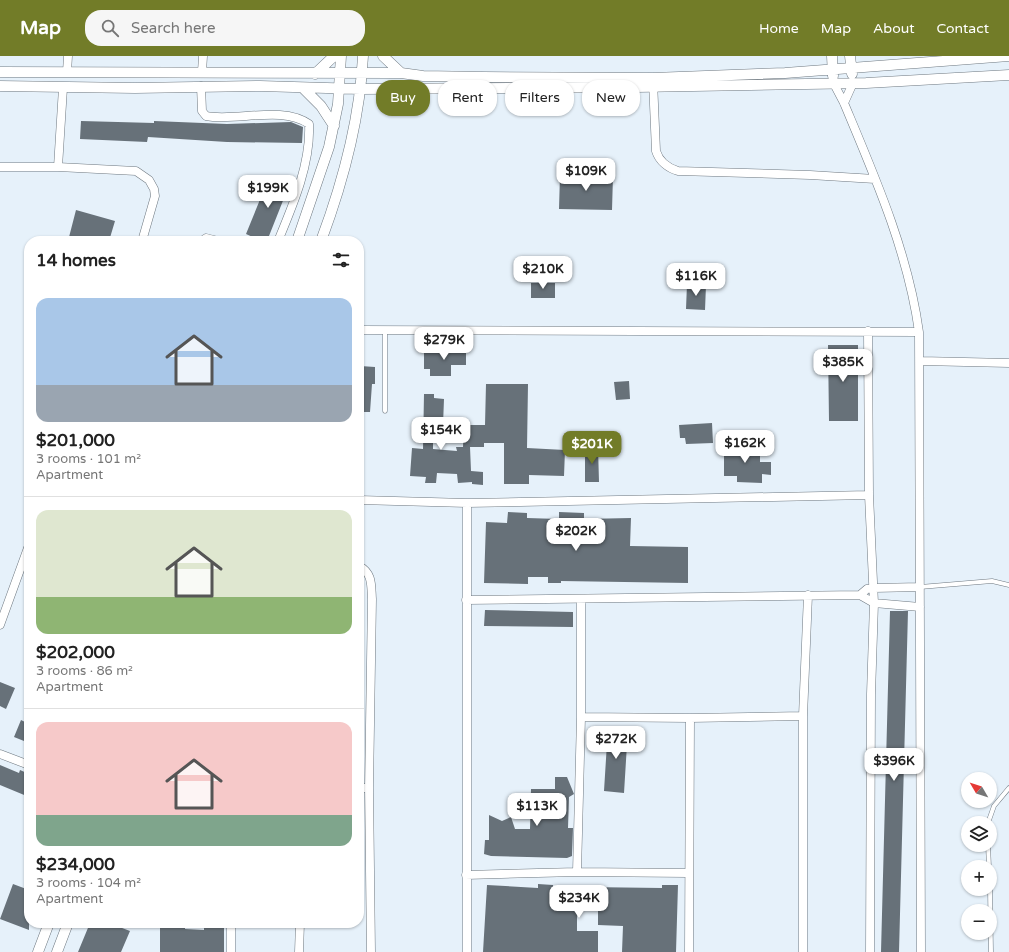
<!DOCTYPE html>
<html lang="en">
<head>
<meta charset="utf-8">
<style>
  :root { --surface:#fff; --page:#f6f6f6; --text:#222; --muted:#767676; --line:#e0e0e0; --accent:#727c28 }
  body { margin:0; font-family:"Varela Round",sans-serif; background:var(--page); color:var(--text); height:100vh; display:flex; flex-direction:column; font-size:15px; white-space:nowrap }
  * { box-sizing:border-box; margin:0 }
  p { font-size:13px; color:var(--muted) }
  .icon { flex:none; width:22px; height:22px; fill:none; stroke:currentColor; stroke-width:2; stroke-linecap:round; stroke-linejoin:round }
  .map { position:relative; flex:1; overflow:hidden }
  .side { position:absolute; left:24px; top:180px; width:340px; height:692px; display:flex; flex-direction:column; background:var(--surface); border-radius:16px; box-shadow:0 1px 3px #0004 }
  .side>* { flex:none }
  .top-card { position:absolute; left:376px; top:24px; width:380px; height:36px; display:flex; gap:8px }
  .needle { width:26px; rotate:309deg }
  .fabs { position:absolute; left:961px; top:716px; display:grid; gap:8px }
  .fabs a { display:grid; place-items:center; width:36px; height:36px; border-radius:50%; background:var(--surface); box-shadow:0 1px 3px #0004; font-size:20px }
  .price { position:absolute; translate:-50% -34px; padding:0 9px; border-radius:8px; background:#fff; color:#222; font-size:13px; line-height:26px; filter:drop-shadow(0 1px 2px #0008) }
  .price::after { content:''; position:absolute; left:50%; top:24px; width:12px; height:9px; margin-left:-6px; background:inherit; clip-path:polygon(0 0,100% 0,50% 100%) }
  .price.on { background:var(--accent); color:#fff }
  ul { padding:0; list-style:none }
  li { display:grid; align-content:center; gap:8px; height:212px; padding:0 12px }
  li+li { border-top:1px solid var(--line) }
  li span { display:grid; place-items:center; height:124px; border-radius:12px; color:#555 }
  li>.icon { margin-inline-start:auto }
  span .icon { width:72px; height:72px; fill:#fffc; stroke-width:1 }
  li b { font-size:17px }
  h2 { display:flex; justify-content:space-between; align-items:center; height:48px; padding:0 12px; font-size:17px }
  .tag { padding:0 14px; border-radius:16px; background:var(--surface); box-shadow:0 1px 3px #0004; font-size:14px; line-height:36px }
  .tag.on { background:var(--accent); color:#fff }
  header { display:flex; align-items:center; gap:24px; box-sizing:border-box; height:56px; padding:0 20px; background:var(--accent); color:#fff }
  header strong { font-size:19px }
  nav { display:flex; gap:22px; margin-inline-start:auto; font-size:14px }
  .search { width:280px; height:36px; background:var(--page); display:flex; align-items:center; gap:10px; box-sizing:border-box; padding:0 14px; border-radius:16px; color:var(--muted); font-size:15px }
  .map>svg:first-child { display:block }
</style>
</head>
<body>
<header>
<strong>Map</strong>
<div class="search"><svg class="icon" aria-label="search" viewBox="0 0 24 24"><circle cx="10" cy="10" r="6"/><path d="M15 15l6 6"/></svg>Search here</div>
<nav><a>Home</a><a>Map</a><a>About</a><a>Contact</a></nav>
</header>
<div class="map">
<svg width="1009" height="896" viewBox="0 0 1009 896">
  <rect width="100%" height="100%" fill="#e6f1fa"/>
  <path fill="#677179" d="M81 65 154 67V65L227 68 291 66 303 71 302 87 227 86 148 81 147 86 80 83Z
    M270 119 290 127 267 185H262L246 178Z
    M560 119 613 120 612 154 559 153Z
    M76 154 115 165 109 185H68Z
    M531 227H555V242H531Z
    M687 228 706 229 705 254 686 253Z
    M828 289H858V365H829Z
    M453 291H466V309H451V320H430V313H424V295H453Z
    M360 310 375 311V328H372L370 356H359Z
    M629 325 630 343 616 344 614 326Z
    M486 328H528L527 392 565 394 564 420 529 419V428H504V387H484V391H463L464 369H485Z
    M424 338H434V342L444 343 443 369H433V393L457 395 456 391H470L471 415 483 416V429L472 428V426L458 427 457 418 437 417 436 427H425L426 421 410 420 412 392 423 393Z
    M712 367 713 387 686 388 685 382H680L679 369Z
    M598 391 599 426H585V392Z
    M724 391H760V406H771V419L762 418V427L737 426V420H724Z
    M508 456 527 457V462L559 463V456L584 457V463L631 462 630 490 688 491V527L561 525V527H548V521H528V528L484 527 486 466 507 467Z
    M485 554 573 556V571L484 570Z
    M890 555H908L899 896H881Z
    M0 626 15 632 6 653 0 650Z
    M21 664 29 668V687L14 681Z
    M608 671 628 672 624 737 604 735Z
    M0 709 19 717 20 714 29 718V741L0 729Z
    M555 721H567L574 738 569 741 568 772H573L572 800 567 802 491 800 484 798 485 784H489V759L502 765 511 761 515 773H530L531 733H555Z
    M13 828 29 834V874L0 863Z
    M538 828 553 829V834H586V831L662 832V829H678L676 896H622L623 870 598 869V846L577 845V875H598V896H483L487 829 538 832Z
    M90 867H109L130 875 121 896H78Z
    M160 867H185V873L204 874V867H224V896H160Z"/>
  <g fill="none" stroke-linecap="round" stroke-linejoin="round">
    <g stroke="#6e7880" stroke-width="5">
      <path id="service" d="M385 355V274
        M920 531 992 525 1009 529
        M988 767 994 750 1009 732
        M988 789 989 811
        M990 833 991 896"/>
    </g>
    <g stroke="#6e7880" stroke-width="9">
      <path id="minor" d="M67 16 68 0
        M202 16 203 0
        M653 25 656 95C659 105 668 112 678 115L810 119 875 123
        M834 28 844 47C875 121 908 196 919 276L921 896
        M201 30 202 55 206 60C236 66 282 49 309 68 311 107 293 149 278 185
        M844 47 853 27
        M0 111H58L136 115 149 124 154 133 155 140 142 185
        M58 111 63 32
        M202 185 206 182 218 185
        M359 274 919 276
        M868 275 869 439 874 547 871 638 870 896
        M921 305 1009 307
        M359 444 467 447 869 439
        M467 447V896
        M359 510C373 517 371 530 372 543L369 732 371 896
        M860 539 867 533 874 532 920 531
        M466 544 860 539 874 547 920 551
        M0 569 29 489
        M581 661 690 662 803 660
        M0 698 29 709
        M359 732H369
        M577 816 581 661V544
        M466 819 577 816 688 817
        M231 896V867
        M299 896 300 867
        M689 896 690 662
        M803 896V660L808 539"/>
    </g>
    <g stroke="#6e7880" stroke-width="11">
      <path id="tertiary" d="M383 0 401 17
        M832 0 833 20
        M850 0 852 18
        M0 16 401 17 423 20 483 21 653 22 785 17 1009 0
        M315 18 334 0
        M0 30 135 32 260 30 360 33 637 31 866 27 1009 19
        M303 32 321 50 334 70
        M297 185 329 91 338 48 341 0
        M321 185C343 126 360 63 363 0
        M38 896 49 867
        M57 896 68 867"/>
    </g>
    <use href="#service" stroke="#fff" stroke-width="4"/>
    <use href="#minor" stroke="#fff" stroke-width="8"/>
    <use href="#tertiary" stroke="#fff" stroke-width="10"/>
  </g>
</svg>
<div class="fabs">
<a><svg class="needle" viewBox="-14 -14 28 28"><path d="M0-13l5 13h-10z" fill="#e53935"/><path d="M0 13l5-13h-10z" fill="#767676"/></svg></a>
<a><svg class="icon" aria-label="layers" viewBox="0 0 24 24"><path d="M12 4l9 5-9 5-9-5zM3 14l9 5 9-5"/></svg></a>
<a>+</a>
<a>−</a>
</div>
<b class="price" style="left:586px;top:136px">$109K</b>
<b class="price" style="left:268px;top:153px">$199K</b>
<b class="price" style="left:543px;top:234px">$210K</b>
<b class="price" style="left:696px;top:241px">$116K</b>
<b class="price" style="left:444px;top:305px">$279K</b>
<b class="price" style="left:843px;top:327px">$385K</b>
<b class="price" style="left:441px;top:395px">$154K</b>
<b class="price" style="left:745px;top:408px">$162K</b>
<b class="price on" style="left:592px;top:409px">$201K</b>
<b class="price" style="left:576px;top:496px">$202K</b>
<b class="price" style="left:616px;top:704px">$272K</b>
<b class="price" style="left:894px;top:726px">$396K</b>
<b class="price" style="left:537px;top:771px">$113K</b>
<b class="price" style="left:579px;top:863px">$234K</b>
<div class="top-card">
<a class="tag on">Buy</a>
<a class="tag">Rent</a>
<a class="tag">Filters</a>
<a class="tag">New</a>
</div>
<section class="side">
<h2>14 homes<svg class="icon" aria-label="filters" viewBox="0 0 24 24"><path d="M4 7h16M4 17h16"/><circle cx="9" cy="7" r="2"/><circle cx="15" cy="17" r="2"/></svg></h2>
<ul>
<li><span style="background:linear-gradient(#a9c7e8 70%,#9aa5b1 0)"><svg class="icon" aria-label="home" viewBox="0 0 24 24"><path d="M3 11l9-7 9 7M6 9v11h12V9"/></svg></span><div><b>$201,000</b><p>3 rooms · 101 m²</p><p>Apartment</p></div></li>
<li><span style="background:linear-gradient(#dfe7d0 70%,#8fb573 0)"><svg class="icon" aria-label="home" viewBox="0 0 24 24"><path d="M3 11l9-7 9 7M6 9v11h12V9"/></svg></span><div><b>$202,000</b><p>3 rooms · 86 m²</p><p>Apartment</p></div></li>
<li><span style="background:linear-gradient(#f6c9c9 75%,#7fa58c 0)"><svg class="icon" aria-label="home" viewBox="0 0 24 24"><path d="M3 11l9-7 9 7M6 9v11h12V9"/></svg></span><div><b>$234,000</b><p>3 rooms · 104 m²</p><p>Apartment</p></div></li>
</ul>
</section>
</div>
</body>
</html>
